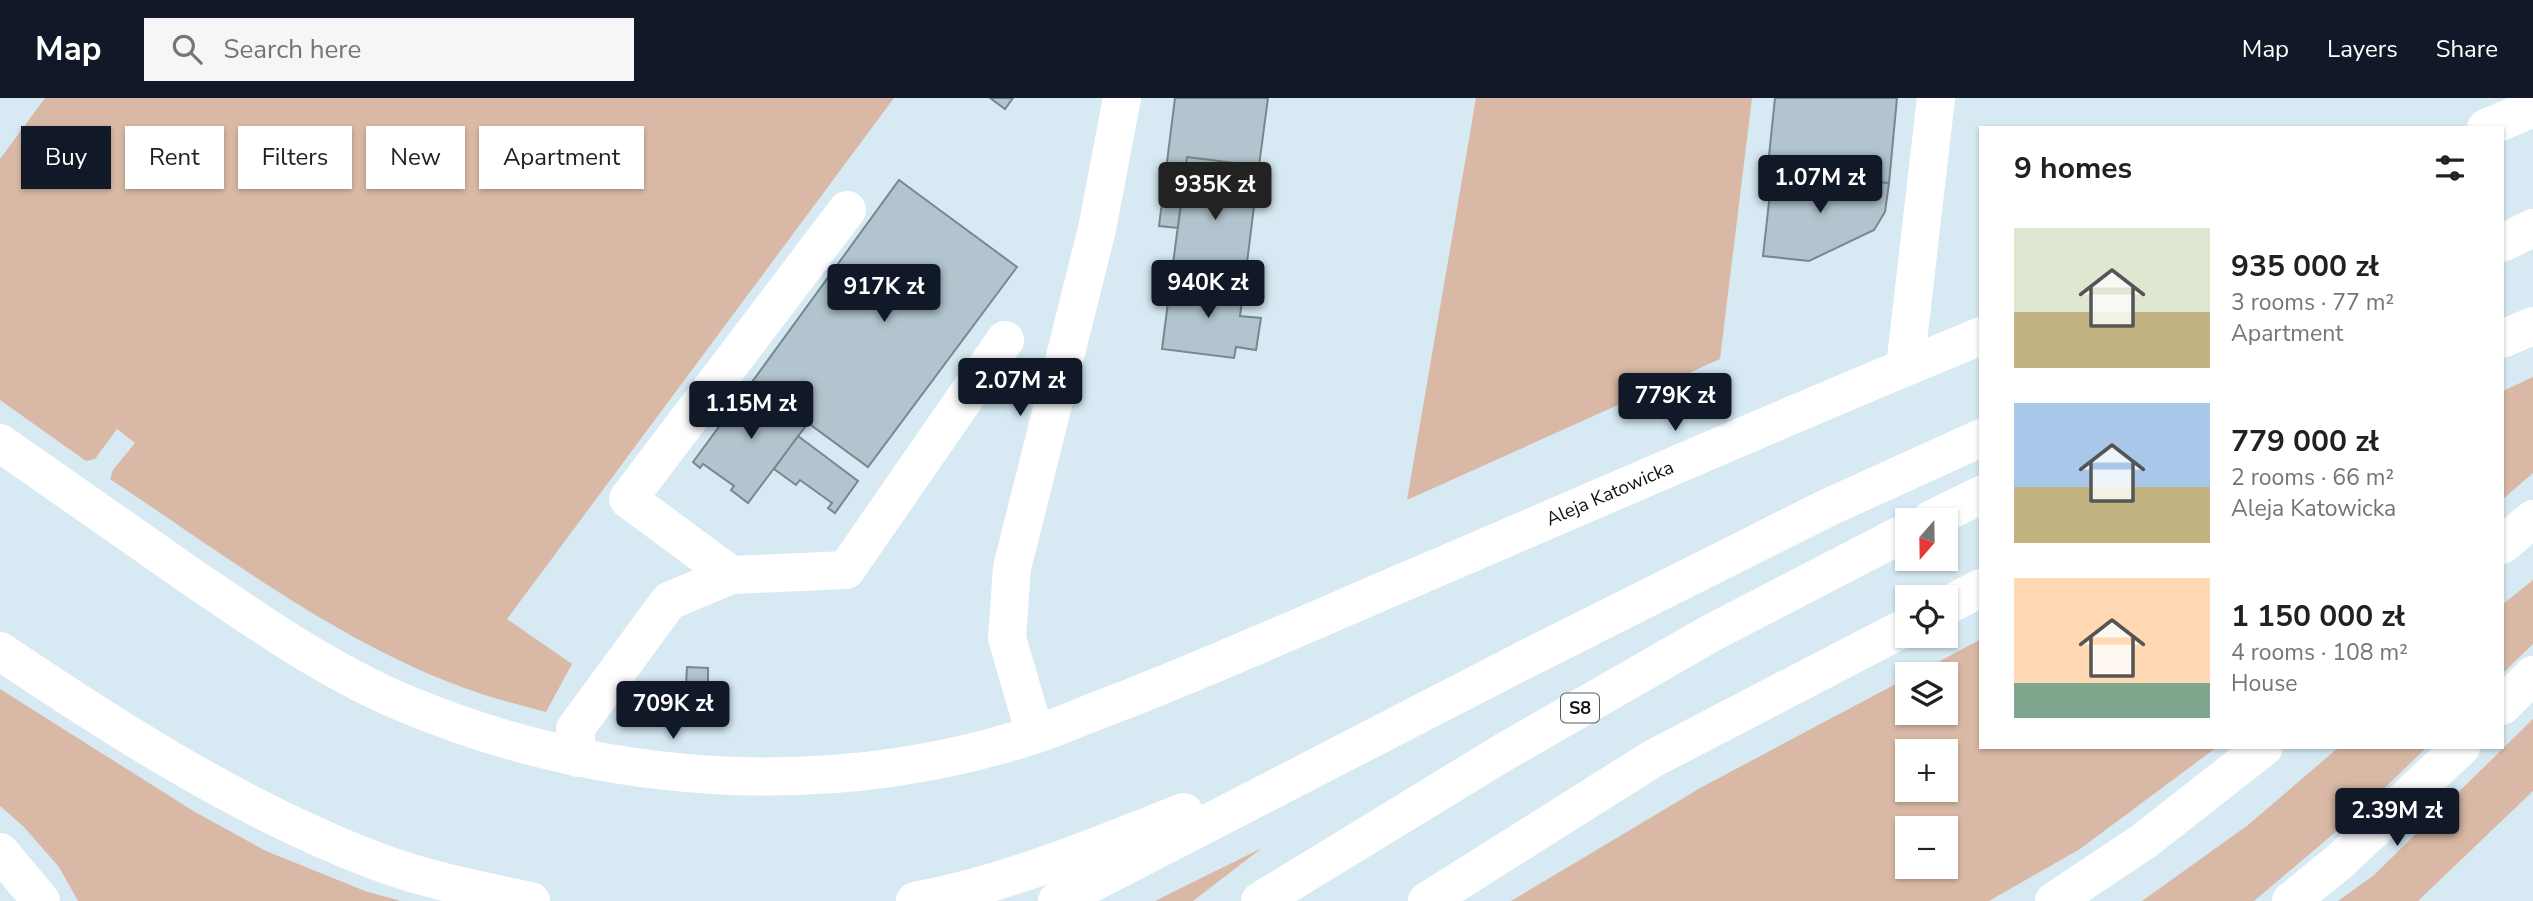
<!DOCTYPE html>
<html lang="en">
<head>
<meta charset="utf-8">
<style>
  :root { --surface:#fff; --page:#f6f6f6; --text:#202124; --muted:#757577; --accent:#111827 }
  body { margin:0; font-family:"Nunito Sans",sans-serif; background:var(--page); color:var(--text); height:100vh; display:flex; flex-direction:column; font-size:26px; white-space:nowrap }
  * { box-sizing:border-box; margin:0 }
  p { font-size:23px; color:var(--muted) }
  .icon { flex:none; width:38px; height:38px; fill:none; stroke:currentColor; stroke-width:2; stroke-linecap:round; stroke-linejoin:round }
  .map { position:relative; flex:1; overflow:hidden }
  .details { position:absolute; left:1979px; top:28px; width:525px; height:623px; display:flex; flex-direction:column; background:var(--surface); border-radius:0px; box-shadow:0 2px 5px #0004 }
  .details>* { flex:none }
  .top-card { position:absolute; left:21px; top:28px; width:665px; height:63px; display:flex; gap:14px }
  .needle { width:46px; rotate:200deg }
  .controls { position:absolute; left:1895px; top:410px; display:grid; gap:14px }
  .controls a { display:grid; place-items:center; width:63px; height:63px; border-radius:0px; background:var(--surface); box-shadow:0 2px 5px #0004; font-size:35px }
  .price { position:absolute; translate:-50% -60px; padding:0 16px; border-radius:7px; background:var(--accent); color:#fff; font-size:23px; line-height:46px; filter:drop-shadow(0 2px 4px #0008) }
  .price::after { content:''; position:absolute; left:50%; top:42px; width:21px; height:16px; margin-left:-10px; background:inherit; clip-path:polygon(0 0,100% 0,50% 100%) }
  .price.selected { background:#222; color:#fff }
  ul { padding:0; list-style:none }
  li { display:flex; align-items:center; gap:21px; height:175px; padding:0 35px }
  li span { display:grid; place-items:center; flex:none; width:196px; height:140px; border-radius:0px; color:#555 }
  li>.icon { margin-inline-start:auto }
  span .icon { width:84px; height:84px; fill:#fffc; stroke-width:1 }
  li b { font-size:30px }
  h2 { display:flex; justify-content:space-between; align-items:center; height:84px; padding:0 35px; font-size:30px }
  .tag { padding:0 24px; border-radius:0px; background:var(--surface); box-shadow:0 2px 5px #0004; font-size:24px; line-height:63px }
  .tag.selected { background:var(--accent); color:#fff }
  header { display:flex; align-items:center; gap:42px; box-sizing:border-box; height:98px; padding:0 35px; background:var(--accent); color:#fff }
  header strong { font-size:33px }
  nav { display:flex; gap:38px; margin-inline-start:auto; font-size:24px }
  .search { width:490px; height:63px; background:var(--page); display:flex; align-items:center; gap:18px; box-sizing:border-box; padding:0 24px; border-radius:0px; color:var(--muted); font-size:26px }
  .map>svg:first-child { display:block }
</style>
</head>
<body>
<header>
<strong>Map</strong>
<div class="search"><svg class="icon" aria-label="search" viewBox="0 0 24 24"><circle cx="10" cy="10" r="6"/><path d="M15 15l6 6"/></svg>Search here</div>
<nav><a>Map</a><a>Layers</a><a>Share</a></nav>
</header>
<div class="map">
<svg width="2533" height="803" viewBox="0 0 2533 803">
  <rect width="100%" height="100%" fill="#d7eaf4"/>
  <path fill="#d9b9a5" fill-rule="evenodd" d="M45 0H894L507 521 572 566 546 614C517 606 487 599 459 588 332 540 222 455 110 381L113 372 135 345 117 331 95 361 86 363 0 302V61Z
    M1476 0H1752L1720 261 1407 402Z
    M2533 279V375L2503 401V293Z
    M2533 482V546L2503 575V506Z
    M1981 541V649H2217L2080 751 1989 803H1511L1702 689 1907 580 1908 614H1946V576H1916ZM1908 653H1946V691H1908ZM1908 730H1946V768H1908Z
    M0 591 195 714 266 753 365 793 401 803H78L59 769 23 728 0 708Z
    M2533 621V693L2418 803H2338L2374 777Z
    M2339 649H2427L2365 709 2254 803H2142L2248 727Z
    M1262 750 1193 803H1155Z"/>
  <path fill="#b2c5ce" stroke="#768890" stroke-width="2" d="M990 0H1013L1005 11Z
    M1175 0H1268L1259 68 1187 59 1178 130 1159 128Z
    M1775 0H1897L1889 85 1767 77Z
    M1187 59 1259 68 1244 189 1171 181Z
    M1772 77 1889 85 1885 114 1874 132 1809 163 1763 158Z
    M899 82 1017 169 868 369 752 284Z
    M1171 181 1244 189 1240 218 1261 220 1256 252 1236 249 1234 260 1162 251Z
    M752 284 808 325 748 405 731 392 734 388 703 366 700 370 693 364Z
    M798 338 858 383 835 415 828 410 832 405 800 382 796 387 774 371Z
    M687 569 708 570V588L686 587Z
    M665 587 684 589 683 599 664 597Z"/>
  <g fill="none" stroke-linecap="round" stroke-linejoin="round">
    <g stroke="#fff" stroke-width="38">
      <path d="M2486 30 2533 10"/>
      <path d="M1905 269 1936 0"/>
      <path id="s1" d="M0 345C62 388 124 432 186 475 255 522 323 570 399 603 599 688 826 704 1034 637 1064 627 1094 613 1125 602 1219 565 1311 524 1404 484 1596 402 1788 317 1981 238"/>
      <path d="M731 477 628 401 847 112"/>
      <path d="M2502 608 2533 577"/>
      <path d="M1035 636 1007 540 1012 470 1097 131 1122 0"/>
      <path d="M578 660 575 631 669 503 731 477 846 472 1005 242"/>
      <path d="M2291 803 2340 763 2461 649"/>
    </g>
    <path stroke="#fff" stroke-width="38" d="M0 754 41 803"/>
    <path stroke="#fff" stroke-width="38" d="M2502 145 2533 130
      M2502 241 2533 228
      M1930 422 1981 397
      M2502 447 2533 421
      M1946 508 1981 490
      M0 553C119 633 242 712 376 763 426 782 479 792 531 803
      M915 803C1008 786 1096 748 1184 714
      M1057 803 1528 560 1829 409 1981 340
      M1260 803 1504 654 1713 534 1908 433
      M1427 803 1654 660 1908 528
      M2054 803 2144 743 2264 649"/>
  </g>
  <g text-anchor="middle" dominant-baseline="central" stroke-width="5" stroke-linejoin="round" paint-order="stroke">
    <rect fill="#fff" stroke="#565b5d" stroke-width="2" x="1561" y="595.5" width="38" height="29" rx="5"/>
    <g font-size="18" font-weight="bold" fill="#0e1518">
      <text x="1580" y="610">S8</text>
    </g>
    <g font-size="19" fill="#0e1518" stroke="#fff">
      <text stroke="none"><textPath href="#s1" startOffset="1750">Aleja Katowicka</textPath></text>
    </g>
  </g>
</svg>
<div class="controls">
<a><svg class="needle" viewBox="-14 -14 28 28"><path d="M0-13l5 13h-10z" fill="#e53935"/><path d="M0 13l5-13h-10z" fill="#757577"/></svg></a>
<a><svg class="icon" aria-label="locate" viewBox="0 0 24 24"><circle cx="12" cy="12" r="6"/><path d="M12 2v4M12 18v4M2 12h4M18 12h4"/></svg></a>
<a><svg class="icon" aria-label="layers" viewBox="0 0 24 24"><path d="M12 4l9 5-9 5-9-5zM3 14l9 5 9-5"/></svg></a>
<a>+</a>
<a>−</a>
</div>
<b class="price" style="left:1820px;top:117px">1.07M zł</b>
<b class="price selected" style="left:1215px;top:124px">935K zł</b>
<b class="price" style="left:1208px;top:222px">940K zł</b>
<b class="price" style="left:884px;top:226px">917K zł</b>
<b class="price" style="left:1020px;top:320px">2.07M zł</b>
<b class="price" style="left:1675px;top:335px">779K zł</b>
<b class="price" style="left:751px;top:343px">1.15M zł</b>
<b class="price" style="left:673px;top:643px">709K zł</b>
<b class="price" style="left:2397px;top:750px">2.39M zł</b>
<div class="top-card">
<a class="tag selected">Buy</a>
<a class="tag">Rent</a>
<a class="tag">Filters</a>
<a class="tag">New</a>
<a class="tag">Apartment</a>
</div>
<section class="details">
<h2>9 homes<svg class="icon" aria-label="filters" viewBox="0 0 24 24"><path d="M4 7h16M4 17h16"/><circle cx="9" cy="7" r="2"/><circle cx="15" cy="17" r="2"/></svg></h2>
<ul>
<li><span style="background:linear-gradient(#dfe7d0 60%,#c2b280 0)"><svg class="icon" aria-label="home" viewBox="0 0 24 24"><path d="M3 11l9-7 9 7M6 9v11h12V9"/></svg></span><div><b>935 000 zł</b><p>3 rooms · 77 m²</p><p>Apartment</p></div></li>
<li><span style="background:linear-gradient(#a9c7e8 60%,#c2b280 0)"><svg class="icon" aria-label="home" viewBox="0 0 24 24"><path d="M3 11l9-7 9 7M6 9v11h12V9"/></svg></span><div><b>779 000 zł</b><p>2 rooms · 66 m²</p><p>Aleja Katowicka</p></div></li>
<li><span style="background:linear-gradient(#ffd9b3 75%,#7fa58c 0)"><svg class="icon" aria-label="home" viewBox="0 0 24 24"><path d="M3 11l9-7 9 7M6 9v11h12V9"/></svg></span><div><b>1 150 000 zł</b><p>4 rooms · 108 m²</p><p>House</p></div></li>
</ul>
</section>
</div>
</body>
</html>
